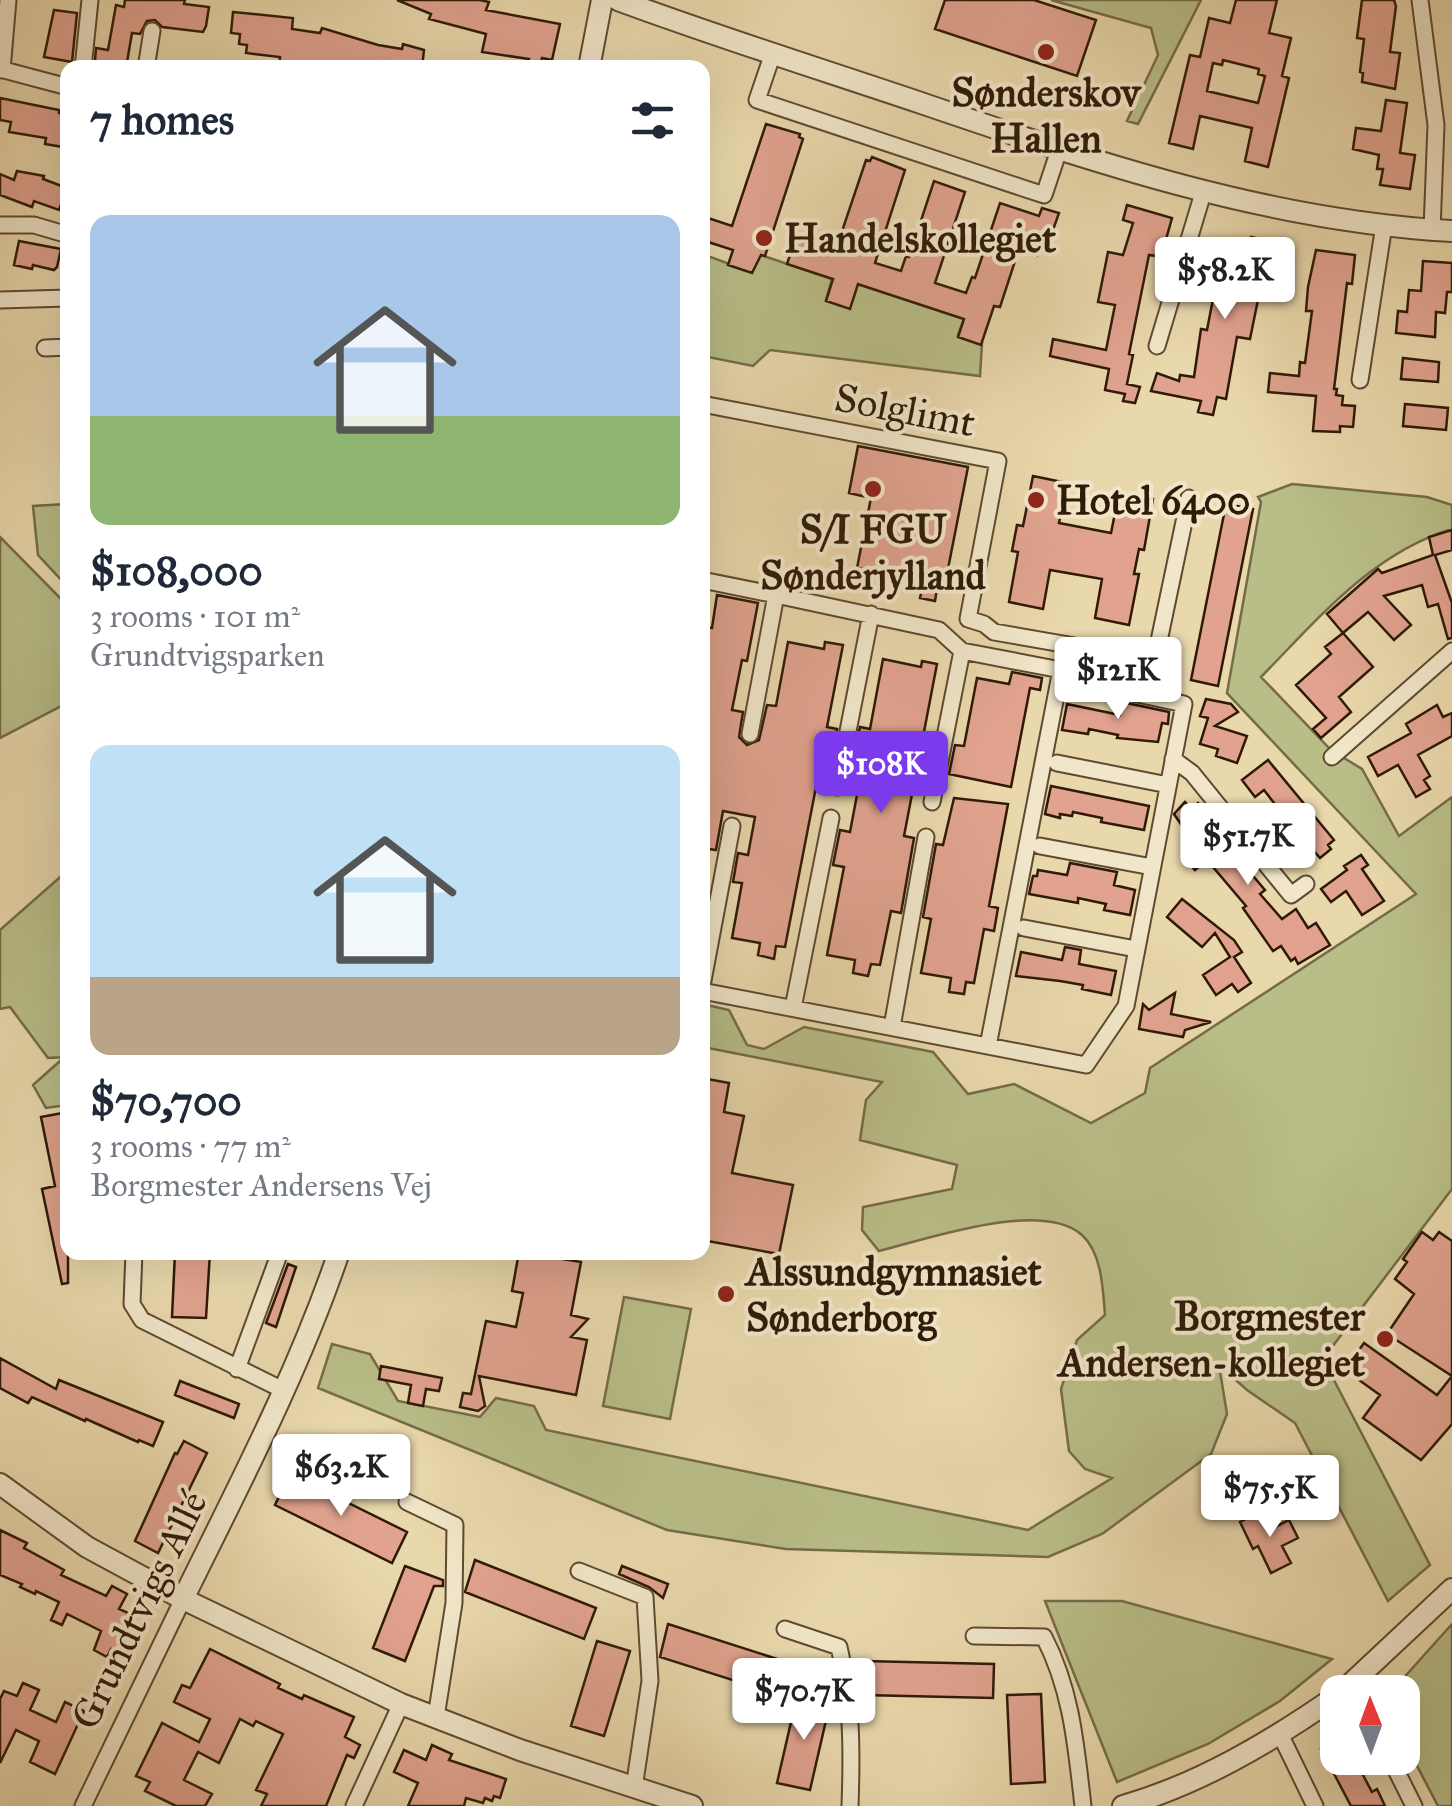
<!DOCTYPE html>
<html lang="en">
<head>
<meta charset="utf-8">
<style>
  :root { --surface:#fff; --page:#f2f2f3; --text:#1f2937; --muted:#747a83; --accent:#7c3aed }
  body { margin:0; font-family:"IM FELL Great Primer",serif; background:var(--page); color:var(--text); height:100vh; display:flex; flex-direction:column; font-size:38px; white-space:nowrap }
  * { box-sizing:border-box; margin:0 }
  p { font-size:32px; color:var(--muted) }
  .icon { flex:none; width:55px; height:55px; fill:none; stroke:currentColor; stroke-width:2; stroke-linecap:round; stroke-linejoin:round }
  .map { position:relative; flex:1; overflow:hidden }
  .side { position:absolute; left:60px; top:60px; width:650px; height:1200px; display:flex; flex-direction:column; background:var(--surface); border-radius:20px; box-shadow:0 10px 40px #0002 }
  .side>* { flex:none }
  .needle { width:65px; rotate:359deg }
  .tools { position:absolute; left:1320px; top:1675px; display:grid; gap:20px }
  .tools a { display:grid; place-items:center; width:100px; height:100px; border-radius:20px; background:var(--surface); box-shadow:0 10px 40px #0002; font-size:50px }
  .price { position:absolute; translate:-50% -85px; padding:0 22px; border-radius:10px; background:#fff; color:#222; font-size:32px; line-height:65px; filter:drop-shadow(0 2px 5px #0008) }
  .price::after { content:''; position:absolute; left:50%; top:60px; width:30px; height:22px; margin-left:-15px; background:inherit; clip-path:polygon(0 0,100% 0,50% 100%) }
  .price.on { background:var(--accent); color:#fff }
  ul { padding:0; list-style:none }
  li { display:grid; align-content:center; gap:20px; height:530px; padding:0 30px }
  li span { display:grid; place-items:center; height:310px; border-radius:20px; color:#555 }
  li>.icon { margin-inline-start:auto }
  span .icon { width:180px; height:180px; fill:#fffc; stroke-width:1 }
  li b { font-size:42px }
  h2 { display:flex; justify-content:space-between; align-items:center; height:120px; padding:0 30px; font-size:42px }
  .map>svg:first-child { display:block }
</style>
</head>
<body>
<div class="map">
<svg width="1452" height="1806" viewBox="0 0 1452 1806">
  <rect width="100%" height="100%" fill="#e9d8ac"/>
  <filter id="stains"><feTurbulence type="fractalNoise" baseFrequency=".002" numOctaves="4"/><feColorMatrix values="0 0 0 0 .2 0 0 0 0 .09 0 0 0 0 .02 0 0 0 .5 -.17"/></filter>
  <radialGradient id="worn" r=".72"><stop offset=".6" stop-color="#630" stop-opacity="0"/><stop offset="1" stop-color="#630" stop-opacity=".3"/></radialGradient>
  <path fill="#b9be88" stroke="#746c48" stroke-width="2.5" d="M1051 0H1201L1138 124 1127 121 1158 55 1151 28Z
    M702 242 706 243 705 255 751 272 758 254 832 279 826 300 849 307 857 284 964 319 958 335 982 343 980 376 770 350 753 366 703 356Z
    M1292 484 1427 497 1452 505V529C1372 553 1317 620 1261 677L1331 750 1362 769 1399 836 1452 797V1189L1323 1359 1430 1565 1388 1601 1295 1423 1247 1390 1219 1365 1227 1414 1211 1454 1102 1534 1048 1557 786 1549 667 1530 318 1388 332 1344 370 1354 398 1401 480 1417 496 1398 534 1406 546 1430 1028 1530 1112 1478 1085 1469 1069 1451 1061 1389 1077 1340 1105 1315C1103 1290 1102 1253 1082 1235 1041 1199 928 1239 879 1251L862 1230 863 1207 952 1189 957 1165 860 1140 866 1100 882 1082 703 1047V1004L729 1010 747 1045 764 1049 804 1027 933 1052 968 1094 1014 1084 1091 1123 1145 1093 1150 1068 1416 894 1227 693 1261 502 1258 497Z
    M67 504H68L67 586 38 555 33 506Z
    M0 537 68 606 67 703 0 738Z
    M67 871V1057L48 1058 10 1007 0 1009V930Z
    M67 1060V1105L46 1108 33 1085 60 1061Z
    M624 1297 691 1309 670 1419 603 1406Z
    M1045 1601H1122L1332 1659 1280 1701 1208 1744 1117 1782Z
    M1452 1624V1806H1438L1403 1739 1402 1692H1391Z"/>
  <path fill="#e1a38f" stroke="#2f1a08" stroke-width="2.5" fill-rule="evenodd" d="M125 0H185L184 4 209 7 206 26 203 32 162 27 155 20 147 21 140 34 132 33 126 68H105V63L95 61 96 48 108 50 116 5 124 7Z
    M397 0H480L489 2 486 10 560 24 552 60 542 58 540 68H527L529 59 482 52 486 34 429 19 431 14Z
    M945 0H1034L1096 20 1077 76 935 29Z
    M1236 0H1277L1269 33 1291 38 1282 76 1289 78 1268 167 1245 161 1252 128 1200 116 1193 149 1169 143 1190 55 1200 57 1209 18 1230 23ZM1223 60 1259 69 1258 74 1265 76 1258 103 1207 91 1213 63 1222 65Z
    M1362 0H1394L1396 6 1390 52 1400 53 1395 89 1362 82 1363 73 1360 72 1364 39 1357 38Z
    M54 10 77 13 72 62 44 57Z
    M233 12 293 18 292 29 320 33 322 28 378 45 402 49 403 44 424 50 422 68H279L280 57 246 53 247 45 239 44 240 34 231 33Z
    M0 98 59 110V113L68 115V137L63 147 45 144 46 138 9 132 11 122 0 120Z
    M1386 100 1407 103 1400 153 1415 155 1410 189 1380 185 1383 169H1377L1379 155 1353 149 1356 128 1381 131Z
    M766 124 800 134 799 137 803 139 765 256 761 255 752 273 728 265 733 250 702 240V216L732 226Z
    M872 157 905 170 875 263 901 271 906 256 909 257 934 181 965 192 935 283 966 293 972 277 975 278 1000 203 1039 216 1042 208 1059 213 1053 230 1050 229 1037 255 1020 246 1000 307 994 306 981 345 958 337 964 319 858 284 850 309 826 301 833 279 787 264 795 240 835 252 866 160 870 161Z
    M17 171 44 176 43 179 67 188 59 210 34 201 32 207 0 195V174L14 180Z
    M1127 205 1172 218 1165 243 1175 246 1171 258 1149 255 1129 354 1133 355 1127 384 1140 387 1135 403 1123 401 1125 394 1105 390 1109 369 1050 356 1053 339 1106 350 1115 305 1098 302 1108 252 1123 255 1133 223 1123 220Z
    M1251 237 1270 241 1265 265 1280 267 1275 293 1260 290 1250 339 1237 337 1226 399 1217 397 1213 415 1198 412 1201 401 1151 391 1157 373 1179 381 1180 375 1194 377 1201 329 1207 330 1213 299 1203 297 1217 252 1227 254 1229 242 1249 246Z
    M19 241 61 249 57 267 54 270 33 265 32 269 14 265Z
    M1316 250 1355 255 1352 284 1347 283 1334 389H1337L1336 395 1343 396 1342 405 1355 406 1353 427 1340 426V432L1313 431 1316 396 1268 392 1270 373 1299 376 1300 362 1305 363 1312 311H1306L1308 287Z
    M1423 261 1452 263V292H1447L1445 313 1436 312 1435 337 1396 333 1398 311 1407 312 1409 290 1421 291Z
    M1403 358 1439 362 1438 382 1401 379Z
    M1405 404 1448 408 1446 430 1403 426Z
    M858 446 968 467 945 584 938 583 935 601 920 598 924 580 857 568 871 498 849 493Z
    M1033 476 1067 483 1059 523 1111 533 1119 493 1153 499 1144 550 1139 549 1134 574H1139L1129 625 1095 618 1102 579 1050 570 1043 609 1009 602 1018 552 1012 551 1017 525 1023 526Z
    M1226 504 1253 509 1218 686 1191 680Z
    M1452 530V550L1435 555 1452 603V638L1448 639 1438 604 1428 607 1422 585 1384 596 1411 625 1394 640 1368 612 1343 633 1373 667 1339 697 1351 712 1321 738 1313 729 1326 718 1296 685 1331 654 1325 647 1343 633 1327 614 1378 569 1382 573 1433 555 1429 537Z
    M717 595 758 603 747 661 742 660 732 710 743 712 739 737 747 745 759 740 767 705 776 706 788 642 824 649 825 642 843 645 827 727 837 729 832 752 823 751 785 947 776 946 774 959 758 955 760 943 732 938 742 883 733 882 738 853 748 855 755 817 723 811 716 850 702 848V627L712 628Z
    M883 659 921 667 922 661 937 664 904 836 914 838 901 913 891 911 880 965 871 964 868 976 853 973 855 960 827 955 844 867 833 865 840 830 850 832 864 758 854 756 860 727 870 729Z
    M1012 672 1042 678 1040 690 1030 688 1011 787 949 774 955 745 964 746 977 678 1009 684Z
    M1206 699 1231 704 1238 712 1215 726 1247 736 1237 763 1216 756 1218 749 1200 744 1208 718 1200 716Z
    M1122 702 1169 712 1168 724 1162 723 1158 742 1117 738 1118 735 1089 729 1088 734 1062 730 1067 704 1120 715Z
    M1437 705 1443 717 1452 713V736L1418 755 1430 776 1424 780 1430 789 1416 797 1398 765 1378 776 1368 757 1411 733 1406 724Z
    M1268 760 1334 840 1328 845 1331 849 1320 858 1314 851 1306 858 1291 839 1283 845 1273 833 1288 821 1264 790 1255 797 1242 780Z
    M1051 786 1149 806 1144 830 1101 822 1102 818 1073 812 1072 816 1060 814V818L1045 814Z
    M954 798 1008 804 989 906 998 908 994 931 984 929 974 983 966 982 964 994 949 992 951 978 921 973 931 919 923 917 936 844 943 845Z
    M1185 802 1191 809 1198 803 1210 817 1229 841 1226 844 1265 890 1260 894 1282 919 1296 909 1308 928 1316 923 1330 945 1298 964 1295 958 1291 961 1281 946 1273 951 1243 908 1246 906 1207 860 1195 870 1183 857 1196 846 1174 814Z
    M1361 855 1368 865 1362 869 1384 901 1362 915 1346 891 1331 902 1321 889 1347 870 1344 866Z
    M1070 863 1117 872 1114 885 1135 890 1130 915 1104 910 1106 904 1078 898V903L1029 894 1033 876H1037L1038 870 1067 875Z
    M1182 899 1234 940 1242 952 1234 957 1251 983 1238 992 1232 984 1216 995 1203 975 1230 957 1215 933 1202 947 1167 917Z
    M1065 947 1081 950 1079 964 1116 971 1111 995 1082 989 1083 985 1060 981 1016 976 1021 952 1062 960Z
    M1175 993 1171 1014 1211 1022 1185 1030 1183 1037 1139 1029 1143 1004 1149 1010Z
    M702 1078 729 1083 724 1112 744 1116 732 1173 793 1185 779 1254 702 1240 706 1198H702Z
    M68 1112V1283L62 1284 42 1189 55 1186 41 1117Z
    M1422 1232 1433 1240 1439 1232 1452 1241V1424L1421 1460 1363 1418 1380 1395 1345 1370 1364 1343 1437 1395 1452 1376 1387 1334 1414 1294 1395 1279 1407 1262 1403 1259Z
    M175 1252H210L206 1318 172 1317Z
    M519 1252 581 1262 571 1315 588 1319 571 1337 587 1340 576 1395 479 1376 485 1406 478 1411 460 1407 463 1393 471 1394 486 1321 516 1327 523 1293 512 1291Z
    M288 1264 296 1267 276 1327 266 1323Z
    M0 1358 56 1389 59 1380 163 1422 153 1446 139 1440 138 1442 86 1419 85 1421 32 1397 28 1403 0 1388Z
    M381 1366 442 1378 439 1391 426 1389 423 1406 408 1403 411 1385 379 1379Z
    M180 1381 239 1404 234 1418 175 1395Z
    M184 1441 207 1453 158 1553 135 1541 175 1453 177 1454Z
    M290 1474 407 1532 392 1563 275 1505Z
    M1260 1512 1269 1530 1289 1520 1298 1538 1282 1546 1291 1563 1271 1573 1258 1546 1253 1549 1240 1522Z
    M0 1530 27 1543 24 1548 64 1570 61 1575 106 1596 112 1586 127 1594 119 1609 135 1616 117 1652 111 1649 107 1657 94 1650 101 1631 67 1614 62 1625 51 1620 59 1602 36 1591 35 1594 20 1587 22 1584 0 1575Z
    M475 1560 596 1608 584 1639 465 1592Z
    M405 1566 443 1580V1586H434L405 1661 373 1648Z
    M622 1566 668 1584 663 1598 649 1587 619 1574Z
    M668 1624 793 1664 783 1696 660 1657Z
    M597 1641 630 1651 604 1736 571 1726Z
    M210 1649 280 1684 278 1688 302 1699 304 1695 354 1717 345 1737 360 1745 354 1758 347 1755 326 1806H261L267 1794 256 1790 283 1734 256 1721 253 1726 240 1719 219 1763 198 1752 184 1780 212 1794 205 1806H176L145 1791 150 1782 136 1776 162 1723 199 1742 210 1719 174 1702 182 1685 190 1688Z
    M863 1661 994 1664 993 1698 863 1695Z
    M23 1683 39 1690 30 1710 56 1722 65 1702 84 1711 55 1774 30 1762 39 1741 16 1730 0 1763V1699L4 1691 17 1696Z
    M1041 1694 1045 1782 1011 1784 1007 1695Z
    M797 1696 830 1703 810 1790 777 1783Z
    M1338 1740V1758H1354L1372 1792 1377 1789 1385 1806H1351L1321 1749Z
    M432 1745 452 1754 449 1760 506 1779 500 1798 494 1796 492 1801 485 1798 483 1803 466 1798 464 1806H408L418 1783 394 1772 404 1750 426 1760Z"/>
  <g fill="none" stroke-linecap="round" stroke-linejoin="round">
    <g stroke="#5e4a31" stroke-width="19">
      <path id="minor" d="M1420 0 1436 125 1432 230
        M773 53 757 100 1044 195 1059 150
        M83 68 90 0
        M146 68 152 31
        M0 69 68 87
        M2 70 8 0
        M0 225H34L68 235
        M0 300 68 298
        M1157 346 1203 193
        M45 348 68 347
        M1360 380 1384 225
        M702 404 998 461 968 619 984 624 994 632 1155 660 1189 498
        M702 580 776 595 750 734
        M776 595 939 630 962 651 1061 670 988 1046
        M1332 757 1452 651
        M1173 759 1192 773 1291 895 1306 884
        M1057 763 1168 785
        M837 787 871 614
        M932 802 962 651
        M1040 846 1152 867
        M1024 928 1136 949
        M702 986 732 826
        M702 991 1086 1065 1126 1006 1184 704 1072 680
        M793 1008 831 818
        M892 1027 926 837
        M134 1252 132 1304 142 1320 285 1391
        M237 1369 280 1252
        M407 1502 455 1525 454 1603 436 1717
        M579 1571 645 1597 650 1681 634 1788
        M785 1629 839 1647C852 1701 852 1751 850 1806
        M974 1636 1044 1637C1072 1691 1076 1747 1083 1806
        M1280 1734 1315 1806
        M1390 1758 1414 1806
        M83 1806 183 1599
        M354 1806 401 1704"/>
    </g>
    <g stroke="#5e4a31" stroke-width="24">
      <path id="tertiary" d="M618 0C718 37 820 69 921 103 1094 162 1268 221 1452 231
        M589 68 602 0
        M0 1484 87 1547 183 1599 401 1704 520 1750 692 1806
        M183 1599C239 1485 298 1373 339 1252
        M1342 1692 1452 1589
        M1123 1806C1200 1784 1272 1741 1338 1695"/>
    </g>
    <use href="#minor" stroke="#f1e6c9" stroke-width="15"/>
    <use href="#tertiary" stroke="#f1e6c9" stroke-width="20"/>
  </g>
  <g fill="#8f2418" stroke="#f1e6c9" stroke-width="4">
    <circle cx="1046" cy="52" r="10"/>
    <circle cx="764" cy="238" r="10"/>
    <circle cx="873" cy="489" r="10"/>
    <circle cx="1036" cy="500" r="10"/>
    <circle cx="726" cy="1294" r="10"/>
    <circle cx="1385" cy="1339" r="10"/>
  </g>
  <g text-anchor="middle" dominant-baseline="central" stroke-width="8" stroke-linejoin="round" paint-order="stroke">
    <g font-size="40" font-weight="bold" fill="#2f1a08" stroke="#f1e6c9" text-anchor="start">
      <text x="1046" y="92" text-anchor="middle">Sønderskov<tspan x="1046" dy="46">Hallen</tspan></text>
      <text x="784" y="238">Handelskollegiet</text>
      <text x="1056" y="500">Hotel 6400</text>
      <text x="873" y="529" text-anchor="middle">S/I FGU<tspan x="873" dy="46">Sønderjylland</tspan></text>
      <text x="746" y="1271">Alssundgymnasiet<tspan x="746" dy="46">Sønderborg</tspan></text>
      <text x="1365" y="1316" text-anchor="end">Borgmester<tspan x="1365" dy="46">Andersen-kollegiet</tspan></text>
    </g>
    <g font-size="40" fill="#2f1a08" stroke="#f1e6c9">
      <text transform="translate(905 410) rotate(11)">Solglimt</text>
      <text transform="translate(139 1610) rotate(-64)">Grundtvigs Allé</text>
    </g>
  </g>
  <rect width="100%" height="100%" filter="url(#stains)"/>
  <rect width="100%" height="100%" fill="url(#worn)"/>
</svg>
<div class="tools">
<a><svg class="needle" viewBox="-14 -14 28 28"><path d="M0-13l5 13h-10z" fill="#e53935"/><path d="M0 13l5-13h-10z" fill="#747a83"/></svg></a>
</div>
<b class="price" style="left:1225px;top:322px">$58.2K</b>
<b class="price" style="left:1118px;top:722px">$121K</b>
<b class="price on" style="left:881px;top:816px">$108K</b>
<b class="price" style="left:1248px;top:888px">$51.7K</b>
<b class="price" style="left:341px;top:1519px">$63.2K</b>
<b class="price" style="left:1270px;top:1540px">$75.5K</b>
<b class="price" style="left:804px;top:1743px">$70.7K</b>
<section class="side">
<h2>7 homes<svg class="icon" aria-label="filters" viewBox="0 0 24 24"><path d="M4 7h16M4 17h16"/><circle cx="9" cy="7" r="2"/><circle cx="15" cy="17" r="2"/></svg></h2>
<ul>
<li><span style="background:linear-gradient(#a9c7e8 65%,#8fb573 0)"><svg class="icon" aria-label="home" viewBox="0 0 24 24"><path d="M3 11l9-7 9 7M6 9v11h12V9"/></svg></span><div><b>$108,000</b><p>3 rooms · 101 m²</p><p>Grundtvigsparken</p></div></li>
<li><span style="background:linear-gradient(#bfe0f5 75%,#b9a48a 0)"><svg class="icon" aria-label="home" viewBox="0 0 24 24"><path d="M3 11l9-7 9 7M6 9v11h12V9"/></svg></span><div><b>$70,700</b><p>3 rooms · 77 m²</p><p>Borgmester Andersens Vej</p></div></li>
</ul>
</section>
</div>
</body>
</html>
